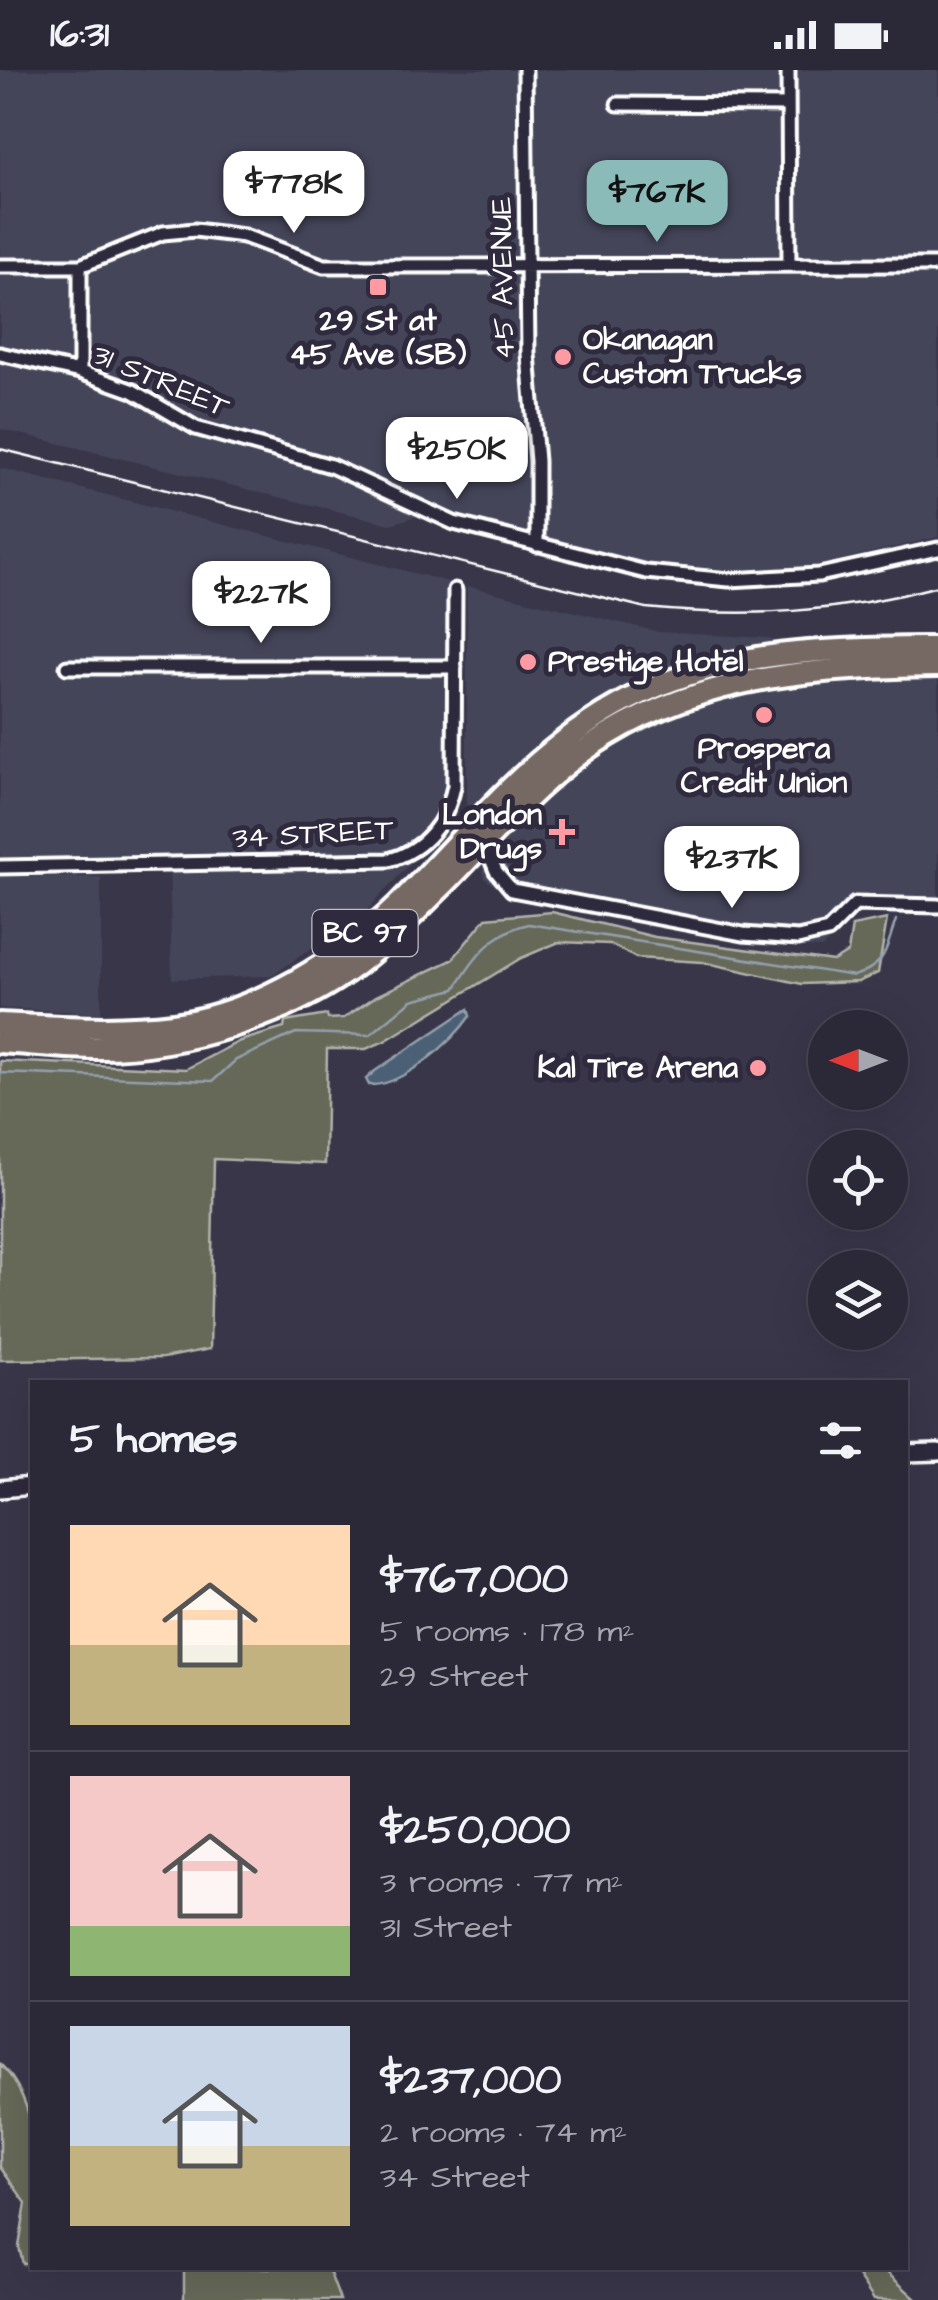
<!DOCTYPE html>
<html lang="en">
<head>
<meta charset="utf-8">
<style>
  :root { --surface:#2b2838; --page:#373443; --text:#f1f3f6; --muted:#a6a6ae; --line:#474453; --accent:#8bbbb9 }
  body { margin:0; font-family:"Architects Daughter",sans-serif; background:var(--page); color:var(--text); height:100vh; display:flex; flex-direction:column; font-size:38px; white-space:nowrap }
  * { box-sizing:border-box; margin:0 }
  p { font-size:32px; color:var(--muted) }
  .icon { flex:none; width:55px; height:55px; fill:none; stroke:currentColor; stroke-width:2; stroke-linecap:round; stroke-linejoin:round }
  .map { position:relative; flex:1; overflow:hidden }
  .panel { position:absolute; left:30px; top:1310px; width:878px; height:890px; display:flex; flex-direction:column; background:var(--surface); border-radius:0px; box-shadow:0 10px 40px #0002,0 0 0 2px var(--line) }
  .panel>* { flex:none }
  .needle { width:65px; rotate:270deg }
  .fabs { position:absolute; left:808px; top:940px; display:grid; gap:20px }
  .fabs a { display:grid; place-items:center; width:100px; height:100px; border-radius:50%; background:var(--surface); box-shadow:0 10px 40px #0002,0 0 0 2px var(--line); font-size:50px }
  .price { position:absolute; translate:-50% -85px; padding:0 22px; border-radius:20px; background:#fff; color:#222; font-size:32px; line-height:65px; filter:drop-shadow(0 2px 5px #0008) }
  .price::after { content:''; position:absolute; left:50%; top:60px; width:30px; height:22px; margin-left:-15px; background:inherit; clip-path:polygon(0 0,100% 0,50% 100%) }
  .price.on { background:var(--accent); color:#111 }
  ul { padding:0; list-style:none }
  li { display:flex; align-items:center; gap:30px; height:250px; padding:0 40px }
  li+li { border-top:2px solid var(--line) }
  li span { display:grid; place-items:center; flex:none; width:280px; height:200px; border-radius:0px; color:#555 }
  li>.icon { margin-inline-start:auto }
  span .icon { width:120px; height:120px; fill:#fffc; stroke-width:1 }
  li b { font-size:42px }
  h2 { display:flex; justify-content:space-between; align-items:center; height:120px; padding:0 40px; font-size:42px }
  .status { display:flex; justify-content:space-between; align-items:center; height:70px; padding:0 50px; background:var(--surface); direction:ltr }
  .status svg { height:28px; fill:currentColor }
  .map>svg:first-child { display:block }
</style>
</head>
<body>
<div class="status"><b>16:31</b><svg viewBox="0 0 49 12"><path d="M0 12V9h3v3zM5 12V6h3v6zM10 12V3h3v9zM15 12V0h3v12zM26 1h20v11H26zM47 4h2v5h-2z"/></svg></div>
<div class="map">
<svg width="938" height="2230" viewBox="0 0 938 2230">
  <rect width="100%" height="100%" fill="#39364a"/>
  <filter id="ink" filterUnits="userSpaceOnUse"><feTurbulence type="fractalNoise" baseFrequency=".01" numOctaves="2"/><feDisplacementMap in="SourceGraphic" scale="20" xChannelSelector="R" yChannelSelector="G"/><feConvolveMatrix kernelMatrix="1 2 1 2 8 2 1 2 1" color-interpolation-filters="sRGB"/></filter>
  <g filter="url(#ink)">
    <path fill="#45445a" d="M0 0H938V467L800 499 677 505 440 439 390 454 0 359Z
      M0 398 449 512 447 754 367 840 271 906 172 909 169 788 0 790Z
      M467 516 659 562 768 568 777 573 724 581 624 618 559 661 467 746Z
      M938 603V830L866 825 822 878 758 876 515 830 484 808 481 786 564 704 639 660 760 615Z
      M0 807H101V943L0 938Z"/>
    <path fill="#666758" stroke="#b2b3ac" stroke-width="2.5" d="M552 842 655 867 833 891 848 882 852 856 887 849 878 903 858 912 802 914 702 892 636 888 610 874 559 872 521 888 385 971 366 979H327L325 1094 214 1089 210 1279 163 1288 0 1290V991L186 999 240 971 284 958 285 952 327 945 328 949 344 948 376 926 452 890 486 848Z
      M0 1994C50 2042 33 2130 32 2194H23L19 2177 26 2133 0 2097Z
      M184 2198H328L340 2230H184Z
      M846 2198H882L917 2230H874L856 2203Z"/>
    <path fill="#4b6175" stroke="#93a0ac" stroke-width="2.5" d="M468 939 470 946C453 971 402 1017 369 1015L366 1009 375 1001Z"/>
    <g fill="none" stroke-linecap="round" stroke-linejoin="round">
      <path stroke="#93a0ac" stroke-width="2.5" d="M0 1003 213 1011 236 990 296 963 370 965 412 930 455 919C474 888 492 862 529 854L854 906C888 894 885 880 896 850"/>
      <g stroke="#fff" stroke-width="19">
        <path id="street" d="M525 0 528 284 537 391V475
          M788 0 789 195
          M618 34 788 35
          M0 196H80L163 163 195 160 244 166 324 196 938 195
          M0 284 80 302 133 321 196 358 331 396 454 453 646 502 729 510 819 505 938 479
          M80 302V196
          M67 597H455
          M484 772 496 801 512 820 743 864 798 868 828 861 855 834 938 836
          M0 797 389 790C425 780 447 752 454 716L455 520"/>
      </g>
      <g stroke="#fff" stroke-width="22">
        <path id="secondary" d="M905 1383 938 1382
          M0 1419 32 1416"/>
      </g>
      <g stroke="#fff" stroke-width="28">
        <path id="highway" d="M0 954C58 957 116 961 174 954 255 943 340 891 398 835 476 757 539 671 642 623 737 578 835 579 938 578
          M0 972C33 974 66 978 99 978 182 978 289 946 356 895 388 871 416 841 445 813 496 761 545 703 608 665 710 603 822 598 938 596"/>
      </g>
      <use href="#street" stroke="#2f2a3d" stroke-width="11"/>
      <use href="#secondary" stroke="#2f2a3d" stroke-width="15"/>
      <use href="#highway" stroke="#766964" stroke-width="20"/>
      <path stroke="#fff" stroke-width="2.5" d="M0 379 646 538C748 548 840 543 938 516"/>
    </g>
  </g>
  <g fill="#ff9aa2" stroke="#2f2a3d" stroke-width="4">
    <rect x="368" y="207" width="20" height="20" rx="5"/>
    <circle cx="563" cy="287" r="10"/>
    <circle cx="528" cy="592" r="10"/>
    <circle cx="764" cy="645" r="10"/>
    <path d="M557 747h10v10h10v10h-10v10h-10v-10h-10v-10h10z"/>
    <circle cx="758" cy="998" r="10"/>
  </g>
  <g text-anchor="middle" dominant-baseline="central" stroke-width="10" stroke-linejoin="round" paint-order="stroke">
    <rect fill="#2f2a3d" stroke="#c1bfc5" stroke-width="2.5" x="312.5" y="840" width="105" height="46" rx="8"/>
    <g font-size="28" font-weight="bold" fill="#fff">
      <text x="365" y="863">BC 97</text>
    </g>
    <g font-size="30" fill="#fff" stroke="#2f2a3d">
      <text transform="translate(503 208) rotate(-91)">45 AVENUE</text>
      <text transform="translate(161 311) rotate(23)">31 STREET</text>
      <text transform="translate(313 764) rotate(-3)">34 STREET</text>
    </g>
    <g font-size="30" font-weight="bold" fill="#fff" stroke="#2f2a3d">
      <text x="378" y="251">29 St at<tspan x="378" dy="34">45 Ave (SB)</tspan></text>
      <text x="583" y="270" text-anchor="start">Okanagan<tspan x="583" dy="34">Custom Trucks</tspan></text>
      <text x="548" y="592" text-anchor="start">Prestige Hotel</text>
      <text x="764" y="679">Prospera<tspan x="764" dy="34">Credit Union</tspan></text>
      <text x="542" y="745" text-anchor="end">London<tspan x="542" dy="34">Drugs</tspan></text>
      <text x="738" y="998" text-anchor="end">Kal Tire Arena</text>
    </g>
  </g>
</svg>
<div class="fabs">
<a><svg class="needle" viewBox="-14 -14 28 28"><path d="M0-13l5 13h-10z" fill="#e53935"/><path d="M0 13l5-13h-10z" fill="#a6a6ae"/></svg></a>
<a><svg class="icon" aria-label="locate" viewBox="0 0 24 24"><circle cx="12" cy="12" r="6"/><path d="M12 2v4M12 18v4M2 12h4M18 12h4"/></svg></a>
<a><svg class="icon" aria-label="layers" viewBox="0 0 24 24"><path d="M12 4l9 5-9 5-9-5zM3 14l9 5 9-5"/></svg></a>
</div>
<b class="price" style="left:294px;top:166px">$778K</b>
<b class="price on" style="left:657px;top:175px">$767K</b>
<b class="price" style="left:457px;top:432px">$250K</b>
<b class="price" style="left:261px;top:576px">$227K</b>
<b class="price" style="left:732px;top:841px">$237K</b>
<section class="panel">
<h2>5 homes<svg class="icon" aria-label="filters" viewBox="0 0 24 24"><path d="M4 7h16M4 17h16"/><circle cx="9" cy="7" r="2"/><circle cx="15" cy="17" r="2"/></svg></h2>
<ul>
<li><span style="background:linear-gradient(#ffd9b3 60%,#c2b280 0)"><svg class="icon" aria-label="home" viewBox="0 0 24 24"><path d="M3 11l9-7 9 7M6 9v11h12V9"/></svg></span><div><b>$767,000</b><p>5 rooms · 178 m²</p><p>29 Street</p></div></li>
<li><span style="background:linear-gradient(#f6c9c9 75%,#8fb573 0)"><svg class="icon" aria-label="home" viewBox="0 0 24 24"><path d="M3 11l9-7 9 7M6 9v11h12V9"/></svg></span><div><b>$250,000</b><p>3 rooms · 77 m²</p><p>31 Street</p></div></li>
<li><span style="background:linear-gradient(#c9d6e8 60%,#c2b280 0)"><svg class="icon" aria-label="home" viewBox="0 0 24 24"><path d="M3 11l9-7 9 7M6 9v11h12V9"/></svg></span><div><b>$237,000</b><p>2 rooms · 74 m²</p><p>34 Street</p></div></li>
</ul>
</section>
</div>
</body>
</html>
